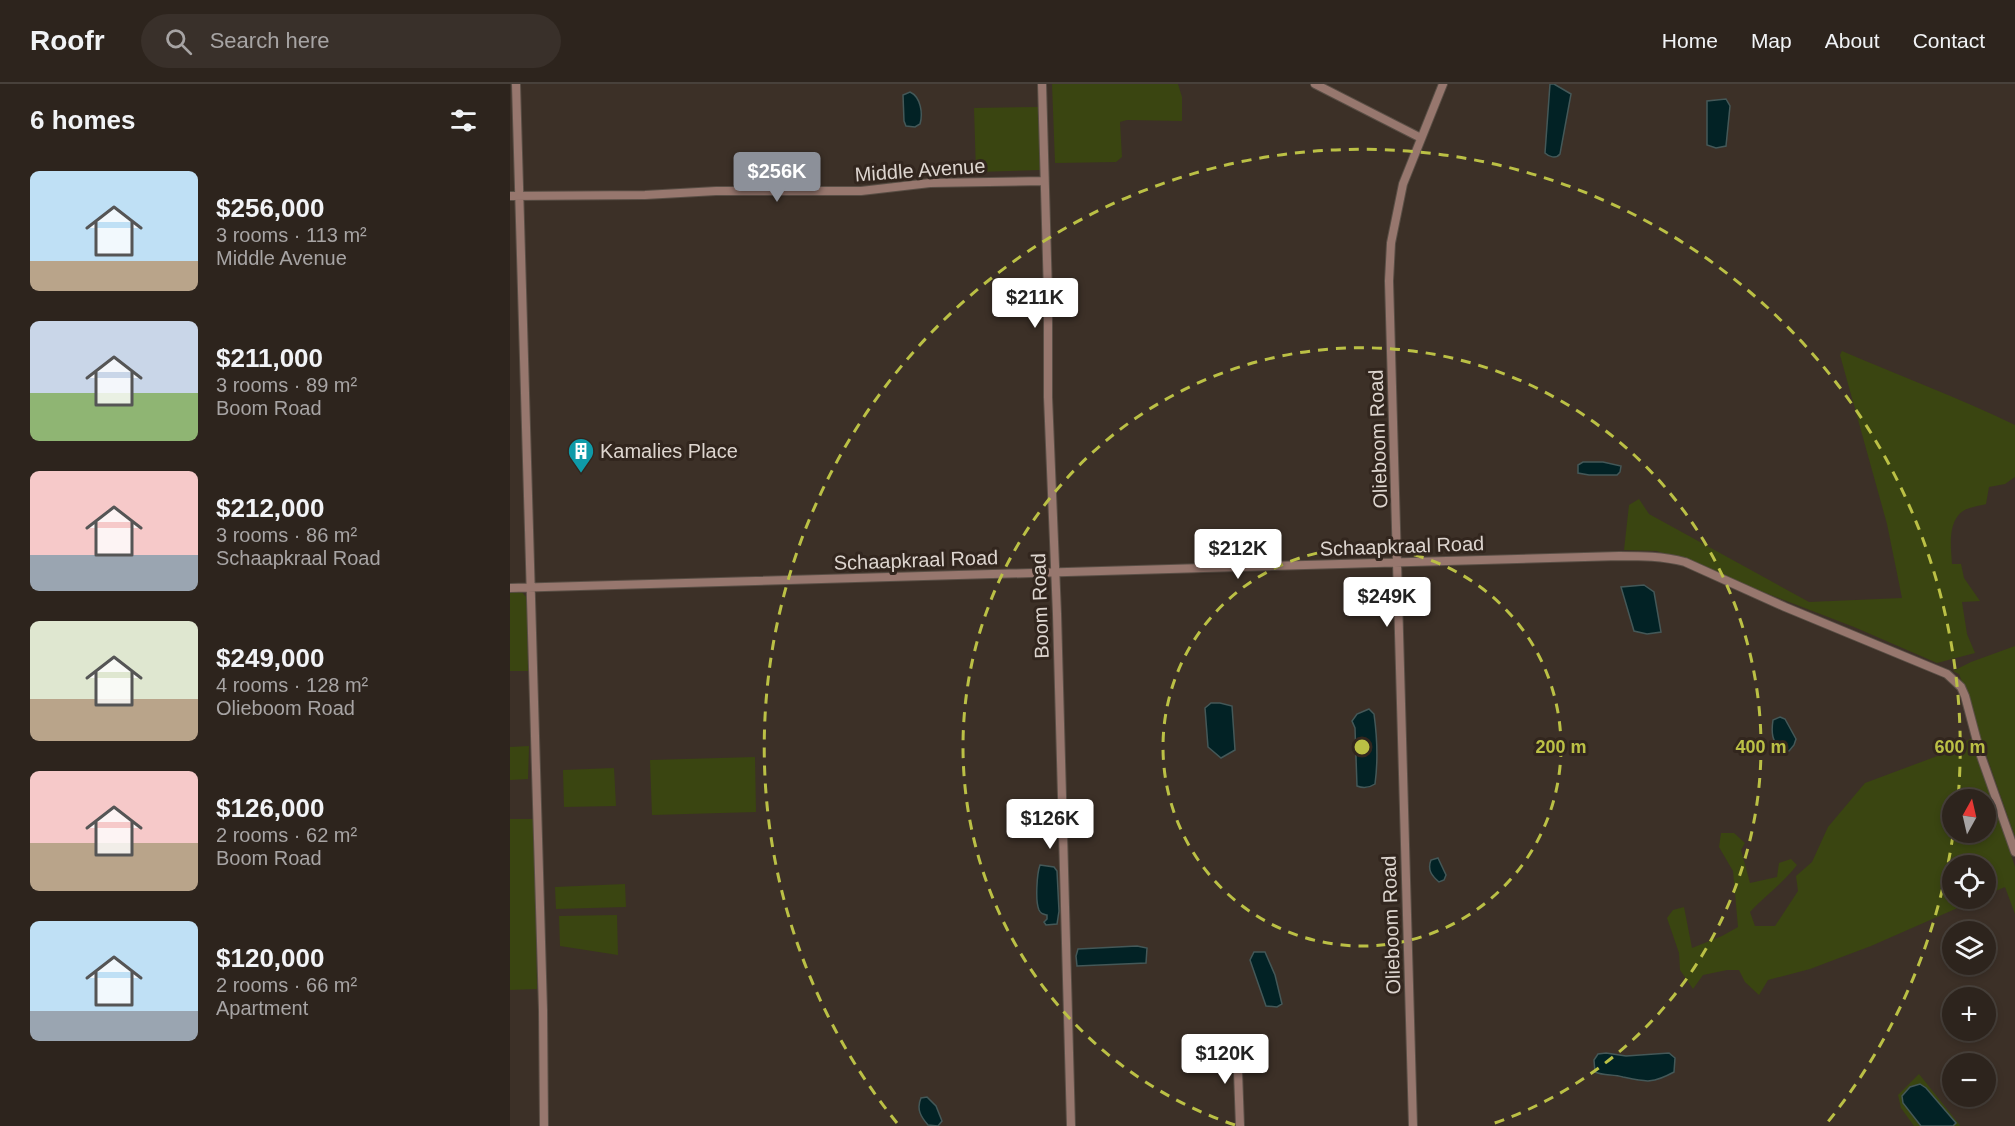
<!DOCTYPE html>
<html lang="en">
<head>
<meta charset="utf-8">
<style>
  :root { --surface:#2d241d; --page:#39302a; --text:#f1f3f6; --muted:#a7a4a4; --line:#48413b; --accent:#8c9099 }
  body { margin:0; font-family:Arial,sans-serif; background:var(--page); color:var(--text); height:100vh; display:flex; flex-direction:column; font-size:22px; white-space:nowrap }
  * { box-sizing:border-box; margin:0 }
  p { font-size:20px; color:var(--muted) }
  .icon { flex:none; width:33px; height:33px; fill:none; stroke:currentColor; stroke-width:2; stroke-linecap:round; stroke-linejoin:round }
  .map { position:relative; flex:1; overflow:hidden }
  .side { display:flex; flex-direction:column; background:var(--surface); width:510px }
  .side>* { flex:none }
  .needle { width:39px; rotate:8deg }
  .controls { position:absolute; left:1432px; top:705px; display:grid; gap:12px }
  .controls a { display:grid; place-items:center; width:54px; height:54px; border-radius:50%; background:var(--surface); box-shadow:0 3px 9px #0003,0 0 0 2px var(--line); font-size:30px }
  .price { position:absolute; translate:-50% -51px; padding:0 14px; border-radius:6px; background:#fff; color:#222; font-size:20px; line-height:39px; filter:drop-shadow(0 2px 3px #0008) }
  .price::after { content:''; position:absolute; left:50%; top:36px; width:18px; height:14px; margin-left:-9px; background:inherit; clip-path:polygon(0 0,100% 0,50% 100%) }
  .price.active { background:var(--accent); color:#fff }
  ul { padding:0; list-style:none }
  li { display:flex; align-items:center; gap:18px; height:150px; padding:0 30px }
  li span { display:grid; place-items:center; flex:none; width:168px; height:120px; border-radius:9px; color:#555 }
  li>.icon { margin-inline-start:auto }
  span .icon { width:72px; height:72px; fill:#fffc; stroke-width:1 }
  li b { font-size:26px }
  h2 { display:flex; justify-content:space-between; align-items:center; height:72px; padding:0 30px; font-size:26px }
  header { display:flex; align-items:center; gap:36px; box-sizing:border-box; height:84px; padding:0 30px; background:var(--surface); border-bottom:2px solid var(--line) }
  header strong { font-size:28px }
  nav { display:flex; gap:33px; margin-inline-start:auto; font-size:21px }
  .search { width:420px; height:54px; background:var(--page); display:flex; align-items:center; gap:15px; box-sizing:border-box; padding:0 21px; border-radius:33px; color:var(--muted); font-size:22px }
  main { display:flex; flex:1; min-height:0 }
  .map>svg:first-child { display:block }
</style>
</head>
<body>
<header>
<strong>Roofr</strong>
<div class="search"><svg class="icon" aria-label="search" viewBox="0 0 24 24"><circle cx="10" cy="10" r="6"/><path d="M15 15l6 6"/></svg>Search here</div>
<nav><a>Home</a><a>Map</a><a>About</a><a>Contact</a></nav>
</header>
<main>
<section class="side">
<h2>6 homes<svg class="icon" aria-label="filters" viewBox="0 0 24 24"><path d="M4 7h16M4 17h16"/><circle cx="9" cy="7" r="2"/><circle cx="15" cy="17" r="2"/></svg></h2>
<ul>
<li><span style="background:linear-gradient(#bfe0f5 75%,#b9a48a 0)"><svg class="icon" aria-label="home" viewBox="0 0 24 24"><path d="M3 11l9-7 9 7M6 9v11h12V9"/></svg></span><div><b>$256,000</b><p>3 rooms · 113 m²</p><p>Middle Avenue</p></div></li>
<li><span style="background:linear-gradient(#c9d6e8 60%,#8fb573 0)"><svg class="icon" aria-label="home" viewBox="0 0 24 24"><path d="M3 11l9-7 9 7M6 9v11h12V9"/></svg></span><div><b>$211,000</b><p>3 rooms · 89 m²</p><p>Boom Road</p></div></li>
<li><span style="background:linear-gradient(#f6c9c9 70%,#9aa5b1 0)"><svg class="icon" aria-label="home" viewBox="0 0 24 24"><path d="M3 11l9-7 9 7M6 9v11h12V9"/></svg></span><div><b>$212,000</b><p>3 rooms · 86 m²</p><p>Schaapkraal Road</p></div></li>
<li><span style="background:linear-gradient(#dfe7d0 65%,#b9a48a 0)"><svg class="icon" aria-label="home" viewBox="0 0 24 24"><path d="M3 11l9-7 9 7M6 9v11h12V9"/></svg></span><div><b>$249,000</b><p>4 rooms · 128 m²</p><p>Olieboom Road</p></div></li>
<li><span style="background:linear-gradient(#f6c9c9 60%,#b9a48a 0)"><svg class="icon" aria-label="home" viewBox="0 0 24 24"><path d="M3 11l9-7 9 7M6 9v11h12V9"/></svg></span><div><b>$126,000</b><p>2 rooms · 62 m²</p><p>Boom Road</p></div></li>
<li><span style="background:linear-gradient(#bfe0f5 75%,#9aa5b1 0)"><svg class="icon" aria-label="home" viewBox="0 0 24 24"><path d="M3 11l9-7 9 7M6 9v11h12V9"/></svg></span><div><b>$120,000</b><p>2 rooms · 66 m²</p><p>Apartment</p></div></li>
</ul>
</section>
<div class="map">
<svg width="1505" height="1042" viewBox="0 0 1505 1042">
  <rect width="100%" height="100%" fill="#3c3027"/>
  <path fill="#3a4511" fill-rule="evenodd" d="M542 0H668L672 13V37L617 36 610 38 612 73 606 78 545 79Z
    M529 23 530 86 466 88 464 24Z
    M1332 267C1390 292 1449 314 1505 341V393L1495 400 1479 403 1476 420C1469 422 1459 423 1453 427 1437 438 1441 464 1442 480H1451L1454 494 1470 517 1452 518 1457 550 1465 569 1427 579 1344 543 1147 467 1114 466 1119 421 1129 415 1139 430 1299 518 1392 514 1377 440 1330 271Z
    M11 507 17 514 18 587H0V508Z
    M1505 562V753L1470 653 1464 628 1449 590 1443 587 1461 578Z
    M1462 654 1505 783V830L1495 803 1476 811V782H1443V814L1468 815 1361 862 1300 885 1258 896 1249 911 1235 898 1229 886H1217L1193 891 1183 905 1170 886 1169 869 1157 834 1163 826 1174 823 1182 864 1212 852 1228 843 1223 787 1209 763 1211 749H1224L1235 759 1231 766 1240 799 1267 793 1269 779 1281 775 1287 781C1272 800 1256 811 1240 828L1245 842H1265L1288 807 1286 792 1302 778 1318 743 1355 699 1430 671ZM1443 716H1476V748H1443Z
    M19 662 18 695 0 696V663Z
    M245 673 246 728 142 731 140 676Z
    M104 684 106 722 54 723 53 686Z
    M0 735H24L27 905 0 906Z
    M115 800 116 823 46 825 45 803Z
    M107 831 108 871 50 862 49 832Z
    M1409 990 1449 1040 1450 1042H1404L1391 1024 1388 1011Z"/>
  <path fill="#022225" stroke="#445858" stroke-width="1.5" d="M1040 0H1044L1061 10 1050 70C1046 75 1039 73 1035 69Z
    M400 8C411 13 413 30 410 40L405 43 396 42 394 37 393 11Z
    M1216 15 1220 22 1216 62 1206 64 1197 61V17Z
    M1073 378H1093L1111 382 1110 388 1107 391H1079L1068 389V381Z
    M1134 501 1144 508 1151 548 1137 550 1124 547 1111 503Z
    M701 619H710L722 622 725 666 711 674 698 663 695 624Z
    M859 625 864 630C867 652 868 678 865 700 859 704 854 705 847 702L845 644 842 637 847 630Z
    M1270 633 1275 635 1286 655 1284 661 1279 667 1271 666C1262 657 1261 649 1263 636Z
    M928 774 936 791 934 796 929 798C922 792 917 786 921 776Z
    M530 781 544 783 547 787 549 827 547 840 536 841 534 838 537 835V831C533 830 531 830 529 826 525 817 527 789 530 781Z
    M627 862 637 864 636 879 567 882 566 872 568 865Z
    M744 868H755L765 891 772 920 767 923 756 922 740 876Z
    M1096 969 1116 972 1159 969 1165 974 1164 988C1142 1000 1136 998 1113 993 1103 990 1094 992 1085 988L1084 976 1088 970Z
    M1410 1000 1416 1004 1446 1039 1443 1042H1411L1393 1019 1392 1012 1400 1003Z
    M417 1013 426 1022 432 1037 428 1042 418 1041C411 1033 406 1025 411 1014Z"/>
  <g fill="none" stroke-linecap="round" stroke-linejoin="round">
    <g stroke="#594e45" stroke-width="10">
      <path id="street" d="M6 0 33 926 34 1042
        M532 0 538 210V313L547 530 561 1042
        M805 0 911 54
        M0 112 135 111 206 107H351L420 99 534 97
        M0 504 1109 472C1132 472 1152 472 1175 478L1275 523 1437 590 1451 603 1455 612 1471 672 1505 768
        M730 1042 728 988 729 985 735 984
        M903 1042 879 197 881 159 893 100 933 0"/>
    </g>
    <use href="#street" stroke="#97776e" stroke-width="8"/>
  </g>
  <g fill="none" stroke="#bbc045" stroke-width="3" stroke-dasharray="10 8">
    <circle cx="852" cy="663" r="199"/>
    <path d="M725 1041A399 399 0 1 1 979 1041"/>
    <path d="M1443 751A598 598 0 0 1 1317 1039M387 1039A598 598 0 1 1 1448 715"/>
  </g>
  <defs>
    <g id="building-pin" transform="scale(1.35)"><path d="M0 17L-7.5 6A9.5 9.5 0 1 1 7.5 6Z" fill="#0f9aa8" stroke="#32261e"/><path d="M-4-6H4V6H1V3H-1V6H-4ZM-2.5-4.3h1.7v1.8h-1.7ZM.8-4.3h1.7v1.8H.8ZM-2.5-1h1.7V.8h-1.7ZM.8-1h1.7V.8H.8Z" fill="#fff"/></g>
  </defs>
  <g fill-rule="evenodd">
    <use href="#building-pin" x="71" y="367"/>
  </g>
  <g text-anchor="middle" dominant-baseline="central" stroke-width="6" stroke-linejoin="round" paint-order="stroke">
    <g font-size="20" fill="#ddd5cf" stroke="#32261e">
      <text transform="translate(410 86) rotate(-4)">Middle Avenue</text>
      <text transform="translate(868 355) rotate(-92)">Olieboom Road</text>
      <text transform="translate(892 462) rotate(-2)">Schaapkraal Road</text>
      <text transform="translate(406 476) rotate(-2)">Schaapkraal Road</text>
      <text transform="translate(530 522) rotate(-92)">Boom Road</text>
      <text transform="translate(881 841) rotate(-92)">Olieboom Road</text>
    </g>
    <g font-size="20" fill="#ddd5cf" stroke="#32261e" text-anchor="start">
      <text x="90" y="367">Kamalies Place</text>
    </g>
  </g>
  <circle cx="852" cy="663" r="9" fill="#bbc045" stroke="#32261e" stroke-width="3"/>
  <g font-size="18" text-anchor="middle" font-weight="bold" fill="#bbc045" stroke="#32261e" stroke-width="6" stroke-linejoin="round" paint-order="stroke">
    <text x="1051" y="669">200 m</text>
    <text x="1251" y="669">400 m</text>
    <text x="1450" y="669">600 m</text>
  </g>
</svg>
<div class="controls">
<a><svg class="needle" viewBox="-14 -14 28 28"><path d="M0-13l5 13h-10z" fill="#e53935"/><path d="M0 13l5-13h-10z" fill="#a7a4a4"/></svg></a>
<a><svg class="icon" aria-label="locate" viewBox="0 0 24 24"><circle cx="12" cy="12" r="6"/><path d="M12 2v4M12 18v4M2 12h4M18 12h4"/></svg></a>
<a><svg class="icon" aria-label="layers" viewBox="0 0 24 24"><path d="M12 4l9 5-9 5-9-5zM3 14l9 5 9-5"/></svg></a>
<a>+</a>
<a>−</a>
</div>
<b class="price active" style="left:267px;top:119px">$256K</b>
<b class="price" style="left:525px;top:245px">$211K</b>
<b class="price" style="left:728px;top:496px">$212K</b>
<b class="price" style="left:877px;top:544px">$249K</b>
<b class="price" style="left:540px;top:766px">$126K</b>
<b class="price" style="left:715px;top:1001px">$120K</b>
</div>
</main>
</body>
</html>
